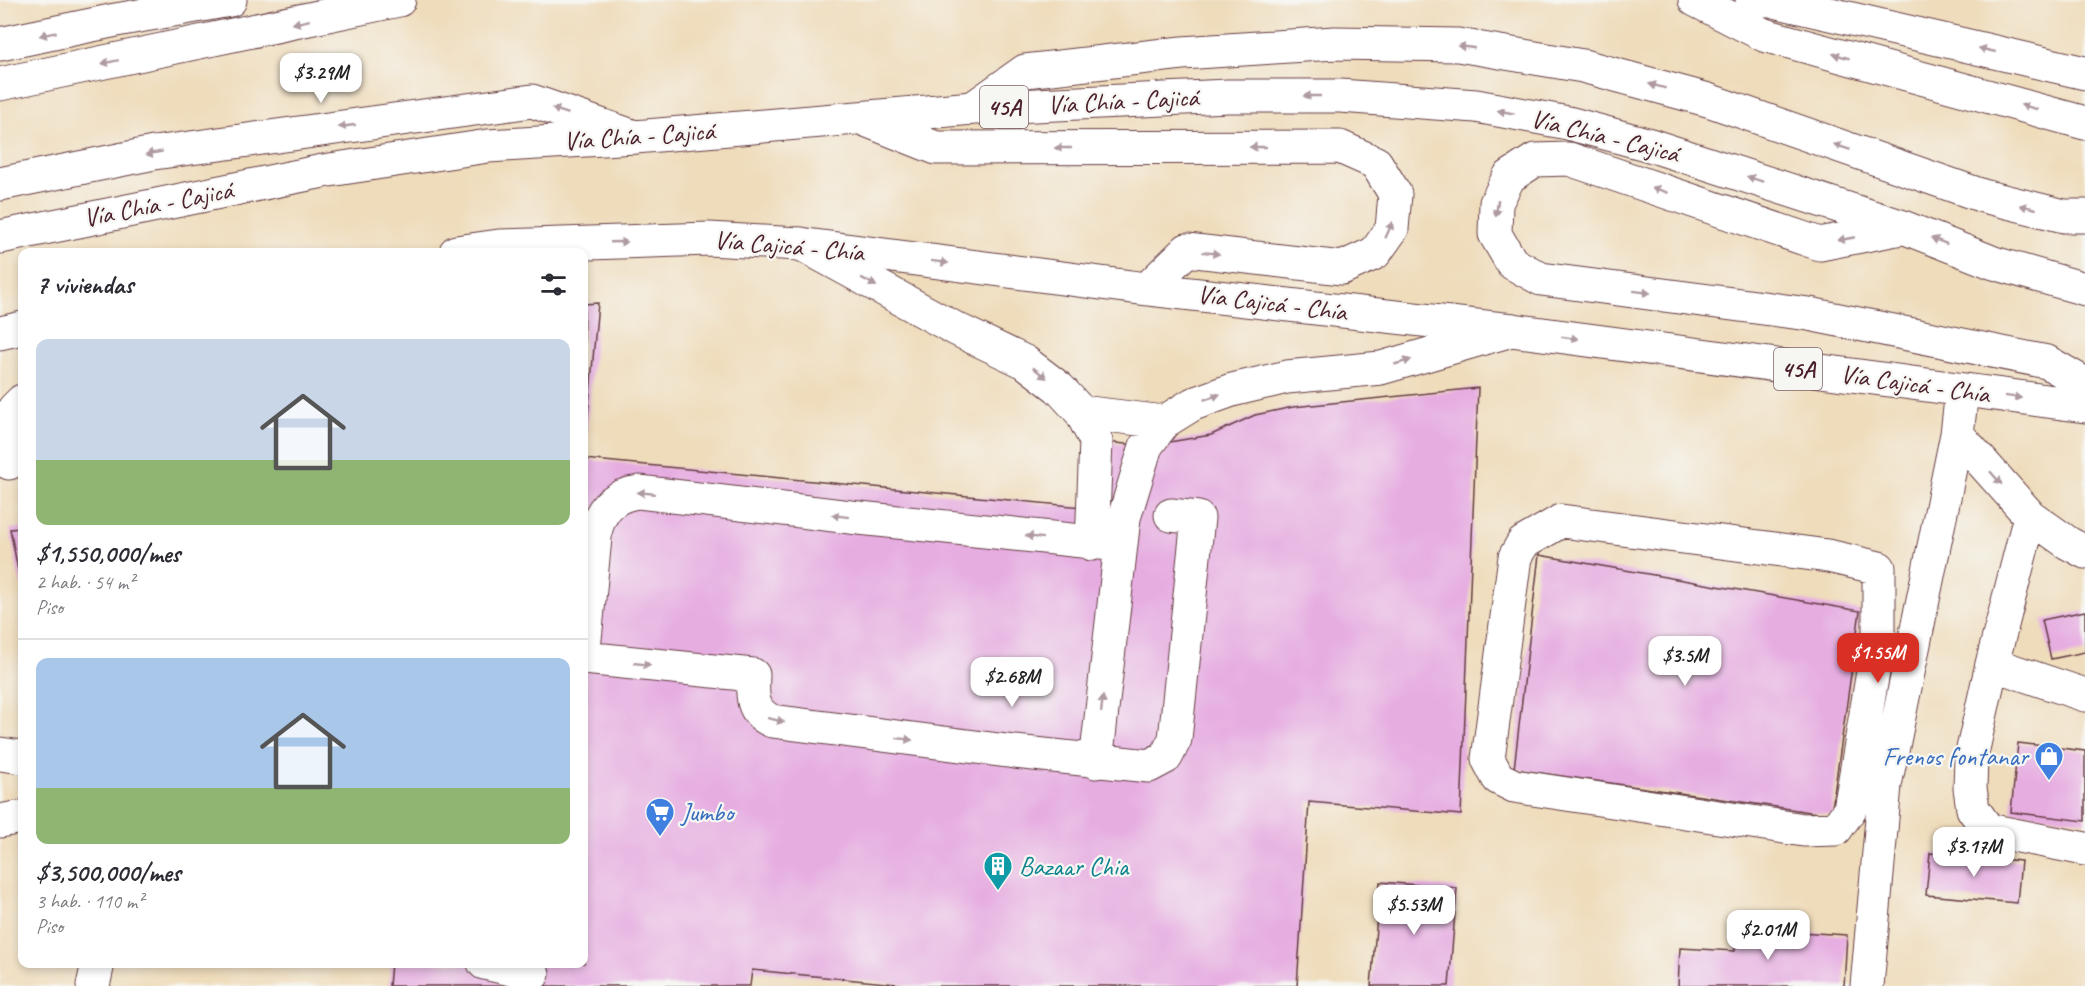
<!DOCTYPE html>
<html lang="es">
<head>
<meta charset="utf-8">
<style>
  :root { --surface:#fff; --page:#f2f2f3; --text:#2b2b33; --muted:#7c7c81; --line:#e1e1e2; --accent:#d93025 }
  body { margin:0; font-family:Caveat,sans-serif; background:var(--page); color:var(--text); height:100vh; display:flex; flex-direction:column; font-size:22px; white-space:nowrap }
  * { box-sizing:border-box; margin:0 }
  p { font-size:20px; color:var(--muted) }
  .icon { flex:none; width:33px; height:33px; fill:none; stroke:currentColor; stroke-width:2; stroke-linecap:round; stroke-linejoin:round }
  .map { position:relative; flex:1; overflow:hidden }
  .drawer { position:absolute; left:18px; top:248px; width:570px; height:720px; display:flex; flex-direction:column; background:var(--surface); border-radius:12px; box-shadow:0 3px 9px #0003 }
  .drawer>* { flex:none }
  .price { position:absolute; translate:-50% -51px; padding:0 14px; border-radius:12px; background:#fff; color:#222; font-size:20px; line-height:39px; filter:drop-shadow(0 2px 3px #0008) }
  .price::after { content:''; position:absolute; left:50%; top:36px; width:18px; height:14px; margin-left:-9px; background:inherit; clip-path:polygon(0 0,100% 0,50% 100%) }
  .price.on { background:var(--accent); color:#fff }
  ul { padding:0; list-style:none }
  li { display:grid; align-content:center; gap:12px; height:318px; padding:0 18px }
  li+li { border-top:2px solid var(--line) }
  li span { display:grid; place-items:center; height:186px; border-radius:12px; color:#555 }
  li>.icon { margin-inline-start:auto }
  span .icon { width:108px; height:108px; fill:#fffc; stroke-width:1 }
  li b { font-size:26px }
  h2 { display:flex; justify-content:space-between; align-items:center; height:72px; padding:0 18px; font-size:26px }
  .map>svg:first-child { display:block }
</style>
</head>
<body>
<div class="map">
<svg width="2085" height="986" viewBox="0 0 2085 986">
  <rect width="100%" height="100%" fill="#f6f6f2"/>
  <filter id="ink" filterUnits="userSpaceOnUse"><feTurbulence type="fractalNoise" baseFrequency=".0167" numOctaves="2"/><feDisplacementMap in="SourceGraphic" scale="12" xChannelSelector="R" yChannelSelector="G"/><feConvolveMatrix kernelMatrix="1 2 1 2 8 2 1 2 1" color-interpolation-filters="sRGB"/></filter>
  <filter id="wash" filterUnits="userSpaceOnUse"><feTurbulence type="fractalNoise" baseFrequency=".008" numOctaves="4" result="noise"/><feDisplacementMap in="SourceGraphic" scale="24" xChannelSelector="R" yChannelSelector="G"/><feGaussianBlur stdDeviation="1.35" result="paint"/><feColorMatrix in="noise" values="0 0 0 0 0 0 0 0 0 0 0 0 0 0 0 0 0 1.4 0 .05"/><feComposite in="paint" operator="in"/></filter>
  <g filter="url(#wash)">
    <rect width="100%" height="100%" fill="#efdcbb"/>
    <g id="blocks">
      <path fill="#e6ade1" d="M598 303 585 448H584V304Z
        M1478 388 1461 815 1309 802 1297 986H917L752 970 750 986H389L391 963H584V459L1092 508 1096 441 1146 446 1211 435 1255 415 1293 407Z
        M22 528V584L21 585 10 529Z
        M1539 555 1860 611 1831 815 1514 769Z
        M2085 611V652L2051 659 2042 620Z
        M2018 743 2085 751V821L2011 812Z
        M1930 853 2021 861 2017 903 1926 895Z
        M1380 882 1457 888 1449 986H1371Z
        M1737 928 1847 935 1844 986H1678L1680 948 1735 951Z"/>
    </g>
  </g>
  <g filter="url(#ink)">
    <use href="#blocks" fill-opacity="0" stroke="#633b41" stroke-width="1.5"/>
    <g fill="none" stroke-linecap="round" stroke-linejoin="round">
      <g stroke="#633b41" stroke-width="35">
        <path id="minor" d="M1695 0 1764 35 2085 123
          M1752 0H1770L2085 73
          M0 44 116 20 230 0
          M973 108 1025 71 1182 53 1335 43 1458 45 1583 66 1708 100 1983 196 2064 216H2085
          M0 184 154 153 532 101 635 137
          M801 244 956 329 1025 362 1059 388 1081 412 1164 422 1193 404 1232 390 1287 377 1381 368 1512 330
          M1081 412 1096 441 1092 544
          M1957 434 2030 516 2068 543 2085 552
          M9 463 14 409 22 401
          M2030 516 1992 664 1971 758 1970 788 1973 809 1988 830 2085 849
          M1561 521 1828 556 1879 568V636L1850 809 1836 829 1804 830 1514 786 1498 778 1488 759 1515 557 1523 543Z
          M584 649 596 528C603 506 615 495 639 492L859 518 1120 545
          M584 658 753 675C752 695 751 712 772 721L1015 752 1149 766 1166 757 1175 739 1198 518 1171 515
          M1992 664 2085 695
          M0 754 22 757
          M1096 762 1124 518 1146 446 1164 422
          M0 821 22 817
          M484 963 533 974
          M93 986 98 963
          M1867 986 1885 785 1957 434 1962 391"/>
      </g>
      <g stroke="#633b41" stroke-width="35">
        <path id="highway" d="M0 84 399 0
          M868 121 936 148 1340 147 1376 163 1395 194 1392 229 1375 253 1342 268 1187 250 1147 289
          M1901 228 1820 244 1569 159 1535 160 1509 177 1496 203 1495 234 1512 263 1541 279 1809 314 2047 362 2085 384
          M0 237 323 171 488 146 635 137 973 108 1228 96H1340L1476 106 1568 123 1650 145 1903 227 1994 263 2085 289
          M456 252 499 246 709 239 799 244 1147 289 1512 330 2085 406
          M0 333 22 328"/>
      </g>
      <use href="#minor" stroke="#fff" stroke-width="33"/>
      <use href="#highway" stroke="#fff" stroke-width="33"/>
    </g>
    <defs><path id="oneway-solid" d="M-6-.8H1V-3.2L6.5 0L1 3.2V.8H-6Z" transform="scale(1.5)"/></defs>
    <g fill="#ae9aa0">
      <use href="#oneway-solid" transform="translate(301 22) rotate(168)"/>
      <use href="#oneway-solid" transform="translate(48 34) rotate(168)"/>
      <use href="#oneway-solid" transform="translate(1466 47) rotate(-172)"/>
      <use href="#oneway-solid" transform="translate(1987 50) rotate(-167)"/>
      <use href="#oneway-solid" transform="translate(1841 56) rotate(-165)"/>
      <use href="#oneway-solid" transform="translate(110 62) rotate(168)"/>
      <use href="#oneway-solid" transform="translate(1657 86) rotate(-165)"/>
      <use href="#oneway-solid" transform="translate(1312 96) rotate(180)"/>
      <use href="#oneway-solid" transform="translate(2029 107) rotate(-165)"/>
      <use href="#oneway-solid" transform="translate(560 111) rotate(-161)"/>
      <use href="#oneway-solid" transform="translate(1506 112) rotate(-170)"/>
      <use href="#oneway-solid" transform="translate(347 126) rotate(172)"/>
      <use href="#oneway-solid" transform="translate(1258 147) rotate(180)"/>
      <use href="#oneway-solid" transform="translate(1842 147) rotate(-161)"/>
      <use href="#oneway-solid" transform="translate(1063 148) rotate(180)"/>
      <use href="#oneway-solid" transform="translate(154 153) rotate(170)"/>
      <use href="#oneway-solid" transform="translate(1755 179) rotate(-162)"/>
      <use href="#oneway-solid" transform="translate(1660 190) rotate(-161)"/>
      <use href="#oneway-solid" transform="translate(2028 207) rotate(-166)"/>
      <use href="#oneway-solid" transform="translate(1497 208) rotate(98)"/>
      <use href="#oneway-solid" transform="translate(1389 230) rotate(-66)"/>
      <use href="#oneway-solid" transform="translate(1846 239) rotate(169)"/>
      <use href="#oneway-solid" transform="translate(1939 241) rotate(-159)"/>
      <use href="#oneway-solid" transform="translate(619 242) rotate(-2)"/>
      <use href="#oneway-solid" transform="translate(1211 253) rotate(7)"/>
      <use href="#oneway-solid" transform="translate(940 262) rotate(7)"/>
      <use href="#oneway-solid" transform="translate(869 282) rotate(29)"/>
      <use href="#oneway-solid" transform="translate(1642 292) rotate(7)"/>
      <use href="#oneway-solid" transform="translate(1570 338) rotate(8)"/>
      <use href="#oneway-solid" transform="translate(1403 362) rotate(-16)"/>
      <use href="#oneway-solid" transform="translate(1040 373) rotate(38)"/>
      <use href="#oneway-solid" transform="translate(1212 397) rotate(-19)"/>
      <use href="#oneway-solid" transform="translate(2013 397) rotate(7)"/>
      <use href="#oneway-solid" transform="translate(1996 478) rotate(48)"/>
      <use href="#oneway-solid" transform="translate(646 493) rotate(-175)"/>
      <use href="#oneway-solid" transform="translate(840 516) rotate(-173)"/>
      <use href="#oneway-solid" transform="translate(1034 537) rotate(-173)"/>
      <use href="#oneway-solid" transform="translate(642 664) rotate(6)"/>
      <use href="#oneway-solid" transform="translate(1102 704) rotate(-84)"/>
      <use href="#oneway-solid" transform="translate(776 720) rotate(13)"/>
      <use href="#oneway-solid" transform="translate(904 739) rotate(7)"/>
    </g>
  </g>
  <defs>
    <g id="shop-pin" transform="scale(1.5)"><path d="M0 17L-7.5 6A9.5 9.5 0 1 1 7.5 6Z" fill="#3f7fe0" stroke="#f6f6f2"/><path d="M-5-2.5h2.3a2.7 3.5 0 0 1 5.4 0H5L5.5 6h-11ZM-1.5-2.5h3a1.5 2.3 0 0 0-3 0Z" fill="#fff"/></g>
    <g id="supermarket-pin" transform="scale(1.5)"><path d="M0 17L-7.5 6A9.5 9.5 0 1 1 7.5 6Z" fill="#3f7fe0" stroke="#f6f6f2"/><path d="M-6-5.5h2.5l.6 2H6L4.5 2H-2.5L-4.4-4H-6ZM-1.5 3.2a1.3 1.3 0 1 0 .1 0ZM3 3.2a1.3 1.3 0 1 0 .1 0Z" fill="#fff"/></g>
    <g id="building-pin" transform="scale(1.5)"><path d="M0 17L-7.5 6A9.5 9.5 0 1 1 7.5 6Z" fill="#0f9aa8" stroke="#f6f6f2"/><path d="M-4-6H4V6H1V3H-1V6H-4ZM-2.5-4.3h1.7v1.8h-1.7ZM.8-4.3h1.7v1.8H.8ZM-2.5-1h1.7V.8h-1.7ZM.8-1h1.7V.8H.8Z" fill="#fff"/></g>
  </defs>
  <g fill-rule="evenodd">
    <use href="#shop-pin" x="2049" y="756"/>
    <use href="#supermarket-pin" x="660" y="812"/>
    <use href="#building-pin" x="998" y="866"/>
  </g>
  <g text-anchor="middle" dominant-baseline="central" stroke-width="4.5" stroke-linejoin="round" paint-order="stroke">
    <g fill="#f6f6f2" stroke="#7e6067" stroke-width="1.5">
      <rect x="980" y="86" width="48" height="42" rx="4.5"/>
      <rect x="1774" y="348" width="48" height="42" rx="4.5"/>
    </g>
    <g font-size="24" font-weight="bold" fill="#4a1f2b">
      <text x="1004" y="107">45A</text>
      <text x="1798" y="369">45A</text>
    </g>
    <g font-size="26" fill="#4a1f2b" stroke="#f6f6f2">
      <text transform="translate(1123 101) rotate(-3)">Vía Chía - Cajicá</text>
      <text transform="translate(639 136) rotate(-4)">Vía Chía - Cajicá</text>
      <text transform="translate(1605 136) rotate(14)">Vía Chía - Cajicá</text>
      <text transform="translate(158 204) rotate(-11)">Vía Chía - Cajicá</text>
      <text transform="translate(789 246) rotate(5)">Vía Cajicá - Chía</text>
      <text transform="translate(1272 303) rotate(7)">Vía Cajicá - Chía</text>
      <text transform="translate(1915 384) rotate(8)">Vía Cajicá - Chía</text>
    </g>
    <g font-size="26" fill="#366cbe" stroke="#f6f6f2" text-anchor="end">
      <text x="2028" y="756">Frenos fontanar</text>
      <text x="681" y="812" text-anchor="start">Jumbo</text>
    </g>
    <g font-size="26" fill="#0d838f" stroke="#f6f6f2" text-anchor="start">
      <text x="1019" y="866">Bazaar Chia</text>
    </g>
  </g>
</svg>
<b class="price" style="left:321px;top:104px">$3.29M</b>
<b class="price on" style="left:1878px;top:684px">$1.55M</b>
<b class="price" style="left:1685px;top:687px">$3.5M</b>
<b class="price" style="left:1012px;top:708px">$2.68M</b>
<b class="price" style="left:1974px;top:878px">$3.17M</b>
<b class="price" style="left:1414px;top:936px">$5.53M</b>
<b class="price" style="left:1768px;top:961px">$2.01M</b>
<section class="drawer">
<h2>7 viviendas<svg class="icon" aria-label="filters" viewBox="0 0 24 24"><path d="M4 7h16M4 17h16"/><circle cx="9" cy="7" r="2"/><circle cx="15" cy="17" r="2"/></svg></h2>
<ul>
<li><span style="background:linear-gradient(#c9d6e8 65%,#8fb573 0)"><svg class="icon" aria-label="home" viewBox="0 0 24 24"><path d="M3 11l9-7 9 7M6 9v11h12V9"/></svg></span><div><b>$1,550,000/mes</b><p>2 hab. · 54 m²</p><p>Piso</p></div></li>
<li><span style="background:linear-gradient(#a9c7e8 70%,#8fb573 0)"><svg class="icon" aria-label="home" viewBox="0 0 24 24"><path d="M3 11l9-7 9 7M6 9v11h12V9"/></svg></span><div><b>$3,500,000/mes</b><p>3 hab. · 110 m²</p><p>Piso</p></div></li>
</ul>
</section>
</div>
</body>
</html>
